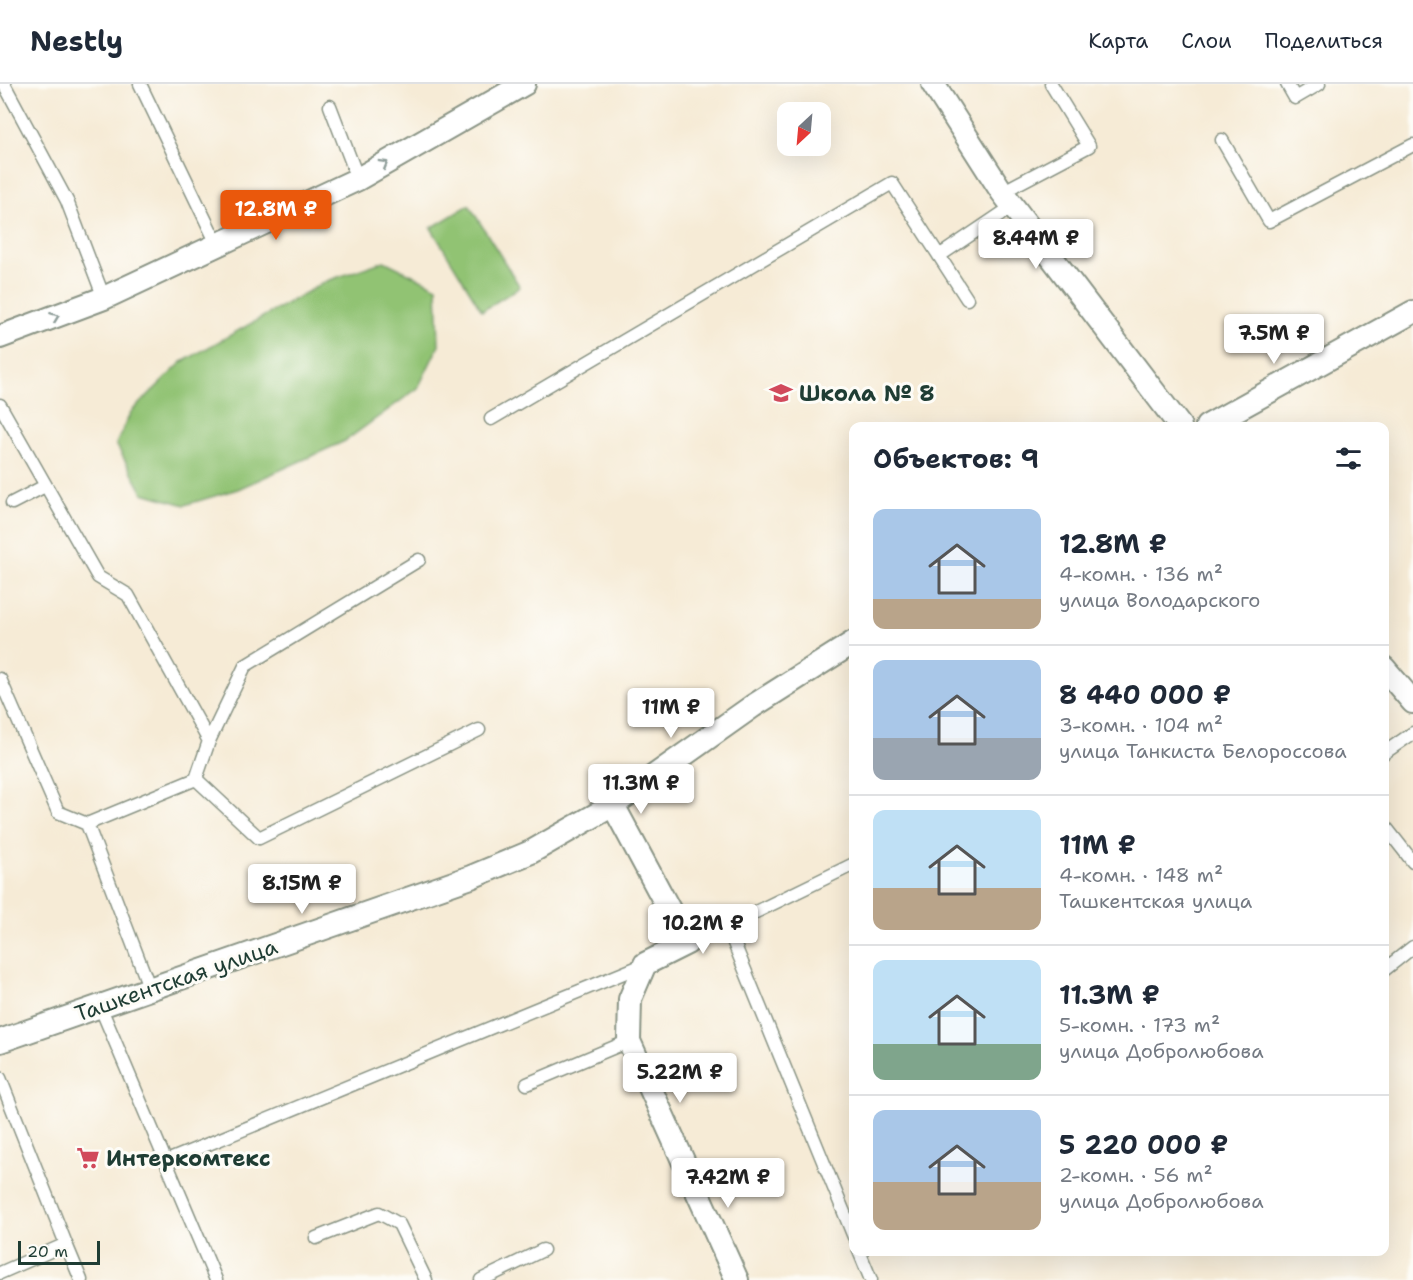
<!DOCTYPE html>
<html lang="ru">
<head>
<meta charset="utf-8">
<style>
  :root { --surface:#fff; --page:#f2f2f3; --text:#1f2937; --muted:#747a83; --line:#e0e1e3; --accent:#ea580c }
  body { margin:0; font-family:"Shantell Sans",sans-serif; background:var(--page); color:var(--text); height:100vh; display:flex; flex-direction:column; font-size:22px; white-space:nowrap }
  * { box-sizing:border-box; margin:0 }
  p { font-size:20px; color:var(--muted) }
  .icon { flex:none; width:33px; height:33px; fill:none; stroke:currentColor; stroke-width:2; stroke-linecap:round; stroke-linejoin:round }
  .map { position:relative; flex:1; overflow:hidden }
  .sheet { position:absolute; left:849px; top:338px; width:540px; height:834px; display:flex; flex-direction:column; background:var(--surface); border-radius:12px; box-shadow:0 6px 24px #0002 }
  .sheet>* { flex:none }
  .needle { width:39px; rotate:206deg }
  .controls { position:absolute; left:777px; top:18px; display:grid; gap:12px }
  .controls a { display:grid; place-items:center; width:54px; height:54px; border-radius:12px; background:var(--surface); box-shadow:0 6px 24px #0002; font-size:30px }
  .scale { position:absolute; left:18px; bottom:15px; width:82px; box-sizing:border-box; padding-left:6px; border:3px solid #1f3d34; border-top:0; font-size:16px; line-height:21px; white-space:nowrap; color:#1f3d34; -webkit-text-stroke:4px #fdfcf7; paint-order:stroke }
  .price { position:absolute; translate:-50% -51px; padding:0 14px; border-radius:6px; background:#fff; color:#222; font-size:20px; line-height:39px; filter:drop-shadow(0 2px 3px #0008) }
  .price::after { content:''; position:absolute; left:50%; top:36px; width:18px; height:14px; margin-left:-9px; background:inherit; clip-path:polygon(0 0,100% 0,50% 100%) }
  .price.active { background:var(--accent); color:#fff }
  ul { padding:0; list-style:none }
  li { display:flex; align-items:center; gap:18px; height:150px; padding:0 24px }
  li+li { border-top:2px solid var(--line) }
  li span { display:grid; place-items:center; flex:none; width:168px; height:120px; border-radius:12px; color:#555 }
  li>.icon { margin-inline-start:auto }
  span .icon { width:72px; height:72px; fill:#fffc; stroke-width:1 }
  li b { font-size:26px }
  h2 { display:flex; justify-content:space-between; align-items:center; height:72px; padding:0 24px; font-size:26px }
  header { display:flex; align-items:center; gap:36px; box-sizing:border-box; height:84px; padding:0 30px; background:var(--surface); border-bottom:2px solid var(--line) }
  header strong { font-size:28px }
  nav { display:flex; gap:33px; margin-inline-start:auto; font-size:21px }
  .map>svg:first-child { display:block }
</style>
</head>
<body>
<header>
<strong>Nestly</strong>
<nav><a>Карта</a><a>Слои</a><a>Поделиться</a></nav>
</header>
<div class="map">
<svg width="1413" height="1196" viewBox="0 0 1413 1196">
  <rect width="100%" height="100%" fill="#fdfcf7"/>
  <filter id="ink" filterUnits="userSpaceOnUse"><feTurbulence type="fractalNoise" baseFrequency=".0167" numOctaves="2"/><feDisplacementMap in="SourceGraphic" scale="12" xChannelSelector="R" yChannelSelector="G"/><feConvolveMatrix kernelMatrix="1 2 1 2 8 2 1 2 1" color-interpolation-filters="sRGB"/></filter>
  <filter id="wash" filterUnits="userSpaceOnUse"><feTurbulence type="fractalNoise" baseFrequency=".008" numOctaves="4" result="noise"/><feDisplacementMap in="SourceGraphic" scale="24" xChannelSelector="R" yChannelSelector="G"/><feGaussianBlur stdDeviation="1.35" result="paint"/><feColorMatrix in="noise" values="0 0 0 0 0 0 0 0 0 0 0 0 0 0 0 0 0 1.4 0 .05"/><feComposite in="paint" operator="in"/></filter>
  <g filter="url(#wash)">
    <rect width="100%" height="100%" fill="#f6ebd6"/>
    <path fill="#91c373" stroke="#588054" stroke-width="1.5" d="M469 121 520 203 482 227 431 144Z
      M384 177 437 203 439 261 418 304 345 357 238 405 185 421 143 409 116 360 131 328 182 278 327 197Z"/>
  </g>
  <g filter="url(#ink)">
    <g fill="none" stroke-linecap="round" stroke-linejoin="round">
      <g stroke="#8a9485" stroke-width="15">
        <path id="lane" d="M4 0 67 117 104 214
          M140 0 218 162
          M1287 0 1295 14 1319 0
          M330 22 358 95
          M1222 56 1269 137 1413 61
          M1002 108 1089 62 1051 0
          M939 172 1013 122
          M0 321 98 493 128 511 209 657 196 695
          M491 335 892 99 967 215
          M12 419 45 402
          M0 595 58 728 87 740 150 905
          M209 657 245 582 419 476
          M1384 669 1413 649
          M87 740 196 695 259 754 479 646
          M1384 741 1413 778
          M727 842 854 780
          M687 859 727 842 854 1153
          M1384 886 1413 863
          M100 922 216 1196
          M0 994 66 1160 0 1189
          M527 1000 629 957
          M167 1077 643 881
          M316 1154 379 1129 399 1140 426 1196
          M66 1160 81 1196
          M859 1167 871 1196
          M481 1196 543 1166"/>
      </g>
      <g stroke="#8a9485" stroke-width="26">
        <path id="street" d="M933 0 1002 108 1180 342
          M0 253 104 214 358 95 524 0
          M1207 342 1413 228
          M1384 584 1413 618
          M613 721 687 859 645 880 630 915 629 957 737 1196
          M0 957 471 793 531 768 613 721 753 622 854 558"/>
      </g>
      <use href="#lane" stroke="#fff" stroke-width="12"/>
      <use href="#street" stroke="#fff" stroke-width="22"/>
    </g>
    <defs><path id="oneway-chevron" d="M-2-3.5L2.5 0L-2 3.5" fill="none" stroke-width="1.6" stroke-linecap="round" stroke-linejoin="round" transform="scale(1.5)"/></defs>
    <g stroke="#8f9e9a">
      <use href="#oneway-chevron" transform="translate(384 80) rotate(-30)"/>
      <use href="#oneway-chevron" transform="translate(55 233) rotate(-21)"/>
    </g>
  </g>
  <defs>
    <g id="school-bare" transform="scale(1.8)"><path d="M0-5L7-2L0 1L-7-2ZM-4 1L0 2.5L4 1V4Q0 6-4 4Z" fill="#d1495b" stroke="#fdfcf7" stroke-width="2.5" paint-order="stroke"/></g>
    <g id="supermarket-bare" transform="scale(1.8)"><path d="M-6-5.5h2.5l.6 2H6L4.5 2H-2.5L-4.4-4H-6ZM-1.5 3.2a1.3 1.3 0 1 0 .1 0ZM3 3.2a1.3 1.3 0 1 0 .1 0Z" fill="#d1495b" stroke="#fdfcf7" stroke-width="2.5" paint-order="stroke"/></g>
  </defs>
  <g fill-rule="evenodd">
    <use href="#school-bare" x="781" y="309"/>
    <use href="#supermarket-bare" x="88" y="1074"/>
  </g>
  <g text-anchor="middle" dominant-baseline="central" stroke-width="6" stroke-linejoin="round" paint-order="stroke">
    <g font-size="22" font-weight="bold" fill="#1f3d34" stroke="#fdfcf7" text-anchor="start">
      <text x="799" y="309">Школа № 8</text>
      <text x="106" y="1074">Интеркомтекс</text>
    </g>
    <g font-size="22" fill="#1f3d34" stroke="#fdfcf7">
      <text transform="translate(176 896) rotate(-19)">Ташкентская улица</text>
    </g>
  </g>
</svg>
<div class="controls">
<a><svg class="needle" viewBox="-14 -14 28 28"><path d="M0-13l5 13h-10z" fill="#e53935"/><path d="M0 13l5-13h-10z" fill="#747a83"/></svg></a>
</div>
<div class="scale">20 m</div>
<b class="price active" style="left:276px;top:157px">12.8M ₽</b>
<b class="price" style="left:1036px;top:186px">8.44M ₽</b>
<b class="price" style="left:1274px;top:281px">7.5M ₽</b>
<b class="price" style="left:671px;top:655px">11M ₽</b>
<b class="price" style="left:641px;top:731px">11.3M ₽</b>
<b class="price" style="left:302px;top:831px">8.15M ₽</b>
<b class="price" style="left:703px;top:871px">10.2M ₽</b>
<b class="price" style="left:680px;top:1020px">5.22M ₽</b>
<b class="price" style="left:728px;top:1125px">7.42M ₽</b>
<section class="sheet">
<h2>Объектов: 9<svg class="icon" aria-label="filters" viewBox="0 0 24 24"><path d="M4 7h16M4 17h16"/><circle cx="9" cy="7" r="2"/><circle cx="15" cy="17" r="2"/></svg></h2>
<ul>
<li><span style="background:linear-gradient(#a9c7e8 75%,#b9a48a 0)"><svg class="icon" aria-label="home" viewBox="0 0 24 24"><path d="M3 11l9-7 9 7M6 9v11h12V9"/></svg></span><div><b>12.8M ₽</b><p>4-комн. · 136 m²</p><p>улица Володарского</p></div></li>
<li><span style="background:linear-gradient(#a9c7e8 65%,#9aa5b1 0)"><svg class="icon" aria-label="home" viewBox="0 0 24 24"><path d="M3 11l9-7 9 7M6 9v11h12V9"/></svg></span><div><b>8 440 000 ₽</b><p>3-комн. · 104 m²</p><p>улица Танкиста Белороссова</p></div></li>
<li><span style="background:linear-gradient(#bfe0f5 65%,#b9a48a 0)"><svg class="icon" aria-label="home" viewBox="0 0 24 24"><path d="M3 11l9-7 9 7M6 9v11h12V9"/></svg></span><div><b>11M ₽</b><p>4-комн. · 148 m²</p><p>Ташкентская улица</p></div></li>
<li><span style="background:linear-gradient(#bfe0f5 70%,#7fa58c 0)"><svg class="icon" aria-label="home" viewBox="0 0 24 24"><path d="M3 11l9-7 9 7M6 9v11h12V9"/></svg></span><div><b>11.3M ₽</b><p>5-комн. · 173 m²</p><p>улица Добролюбова</p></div></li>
<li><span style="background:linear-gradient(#a9c7e8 60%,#b9a48a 0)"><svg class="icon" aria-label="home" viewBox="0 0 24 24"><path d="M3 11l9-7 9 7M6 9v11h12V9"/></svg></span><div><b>5 220 000 ₽</b><p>2-комн. · 56 m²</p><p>улица Добролюбова</p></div></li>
</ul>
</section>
</div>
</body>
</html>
